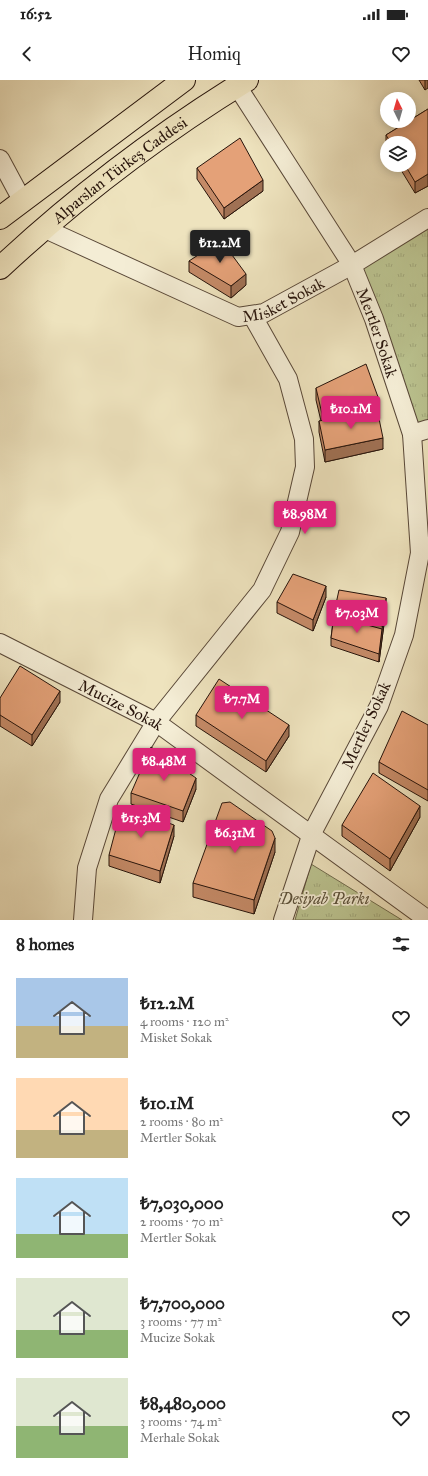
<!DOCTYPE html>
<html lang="en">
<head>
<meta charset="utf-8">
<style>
  :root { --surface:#fff; --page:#f6f6f6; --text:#222; --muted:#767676; --accent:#db2777 }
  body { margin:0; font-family:"IM FELL Great Primer",serif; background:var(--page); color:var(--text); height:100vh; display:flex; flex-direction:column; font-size:15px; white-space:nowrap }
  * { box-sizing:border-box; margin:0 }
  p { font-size:13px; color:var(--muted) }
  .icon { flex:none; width:22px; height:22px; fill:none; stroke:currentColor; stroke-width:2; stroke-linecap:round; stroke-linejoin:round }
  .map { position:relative; height:840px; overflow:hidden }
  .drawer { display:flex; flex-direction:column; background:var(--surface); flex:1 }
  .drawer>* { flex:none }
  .needle { width:26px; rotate:355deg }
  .buttons { position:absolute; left:380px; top:12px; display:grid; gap:8px }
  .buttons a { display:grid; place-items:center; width:36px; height:36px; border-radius:50%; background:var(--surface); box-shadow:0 2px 10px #0003; font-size:20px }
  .price { position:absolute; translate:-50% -34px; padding:0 9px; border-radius:4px; background:var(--accent); color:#fff; font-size:13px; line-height:26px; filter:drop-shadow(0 1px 2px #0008) }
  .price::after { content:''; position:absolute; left:50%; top:24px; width:12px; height:9px; margin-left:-6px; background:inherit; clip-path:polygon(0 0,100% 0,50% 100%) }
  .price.active { background:#222; color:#fff }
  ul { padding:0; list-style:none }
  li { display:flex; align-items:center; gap:12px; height:100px; padding:0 16px }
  li span { display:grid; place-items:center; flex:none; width:112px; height:80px; border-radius:0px; color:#555 }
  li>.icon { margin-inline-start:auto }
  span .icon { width:48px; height:48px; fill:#fffc; stroke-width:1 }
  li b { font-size:17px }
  h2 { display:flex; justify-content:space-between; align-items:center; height:48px; padding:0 16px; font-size:17px }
  .status { display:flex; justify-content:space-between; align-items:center; height:28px; padding:0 20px; background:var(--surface); direction:ltr }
  .status svg { height:11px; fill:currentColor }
  header { display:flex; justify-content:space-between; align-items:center; height:52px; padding:0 16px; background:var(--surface); font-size:18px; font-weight:600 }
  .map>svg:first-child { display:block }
</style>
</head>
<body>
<div class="status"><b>16:52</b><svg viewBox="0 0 49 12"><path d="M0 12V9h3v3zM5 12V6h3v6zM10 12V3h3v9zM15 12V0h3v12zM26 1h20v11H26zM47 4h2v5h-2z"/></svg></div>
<header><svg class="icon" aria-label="back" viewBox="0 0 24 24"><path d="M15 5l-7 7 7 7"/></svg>Homiq<svg class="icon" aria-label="heart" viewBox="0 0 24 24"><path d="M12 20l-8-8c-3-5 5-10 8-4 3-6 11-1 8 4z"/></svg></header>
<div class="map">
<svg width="428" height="840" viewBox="0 0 428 840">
  <defs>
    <pattern id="park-tufts" width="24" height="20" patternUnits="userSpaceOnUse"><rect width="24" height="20" fill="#bbc390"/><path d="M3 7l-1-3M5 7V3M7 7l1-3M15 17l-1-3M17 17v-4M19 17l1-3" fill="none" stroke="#a1a77b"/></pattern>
  </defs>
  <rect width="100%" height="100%" fill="#eee3be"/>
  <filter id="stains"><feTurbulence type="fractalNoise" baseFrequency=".005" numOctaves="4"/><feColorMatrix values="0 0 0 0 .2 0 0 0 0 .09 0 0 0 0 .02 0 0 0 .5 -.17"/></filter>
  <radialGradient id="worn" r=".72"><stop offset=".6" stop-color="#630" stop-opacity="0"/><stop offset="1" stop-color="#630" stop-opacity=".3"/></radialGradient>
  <path fill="url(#park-tufts)" stroke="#716c4e" d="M428 138V350L412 354 352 185Z
    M311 784 402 840H295Z"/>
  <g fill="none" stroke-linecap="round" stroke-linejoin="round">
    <g stroke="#594838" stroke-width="20">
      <g id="minor">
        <path id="s1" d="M237 6 352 185 374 239 412 354 420 473 404 555 379 626 312 753 283 840"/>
        <path d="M0 79 22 120"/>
        <path id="s2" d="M43 148 238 237 264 233 352 185 428 138"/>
        <path d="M412 354 428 349"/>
        <path id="s3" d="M0 563 156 642 428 840"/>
        <path d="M83 840 87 788 109 719 156 642 262 510 290 452 305 387 304 359 288 299 252 235"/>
      </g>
    </g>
    <g stroke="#27140b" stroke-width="24">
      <g id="primary">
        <path d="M0 138 184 0"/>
        <path id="s4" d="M0 188C75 118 159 54 247 0"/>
      </g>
    </g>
    <use href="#minor" stroke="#f4edd5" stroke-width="18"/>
    <use href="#primary" stroke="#eee3be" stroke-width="22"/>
  </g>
  <path fill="#c48a67" stroke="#27140b" d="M419 0H428L425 10Z
    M428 29V106L415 113 398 85H409V63H387V68L386 66V55Z
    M197 88 263 111 224 139 197 99Z
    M189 181 246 205 231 218 189 192Z
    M316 308 378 328 369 331 383 369 325 382 319 352V341H321L316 320Z
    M326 517 313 551 277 533V522Z
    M386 529 379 582 331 566V558L334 533Z
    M0 618 60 622 32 666 0 646Z
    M196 635 289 656 266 692 196 646Z
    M428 645V721L379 693V682Z
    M196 709 183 742 131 724V713Z
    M420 737 390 791 342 756V745Z
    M174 756 160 803 109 786V775Z
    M275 772 254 834 193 817V803Z"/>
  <path fill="#a07154" stroke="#27140b" d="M425 0H428V8L425 10Z
    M428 94V106L415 113V102Z
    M263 100V111L224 139V128Z
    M246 194V205L231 218V206Z
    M378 317V328L322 346V334Z
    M383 358V369L325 382V370Z
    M326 506V517L313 551V540Z
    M386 518V529L379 582V574Z
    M60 611V622L32 666V655Z
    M289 645V656L266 692V681Z
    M196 698V709L183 742V731Z
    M420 726V737L390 791V779Z
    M174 745V756L160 803V791Z
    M275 758V772L254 834V820Z"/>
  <path fill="#e4a178" stroke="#27140b" d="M428 29V94L415 102 405 85H409V63H391L386 55Z
    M240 58 263 100 224 128 197 88Z
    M221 160 246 194 231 206 189 181Z
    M366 284 378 317 322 334 316 308Z
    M377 329 383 358 325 370 319 341Z
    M293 494 326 506 313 540 277 522Z
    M339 510 386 518 382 546 334 533Z
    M334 536 382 549 379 574 331 558Z
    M20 586 60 611 32 655 0 635V618Z
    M219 599 289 645 266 681 196 635Z
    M402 631 428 645V710L379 682Z
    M151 667 196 698 183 731 131 713Z
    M373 693 420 726 390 779 342 745Z
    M230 722 272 751 275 758 254 820 193 803 222 723Z
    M122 726 174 745 160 791 109 775Z"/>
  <g text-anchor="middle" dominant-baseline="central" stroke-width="3.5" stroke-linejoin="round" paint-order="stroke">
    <g font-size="16" fill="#27140b" stroke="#f4edd5">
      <text stroke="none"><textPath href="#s4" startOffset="155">Alparslan Türkeş Caddesi</textPath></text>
      <text stroke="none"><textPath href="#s2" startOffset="263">Misket Sokak</textPath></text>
      <text stroke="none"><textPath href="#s1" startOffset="285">Mertler Sokak</textPath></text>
      <text stroke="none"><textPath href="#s3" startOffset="136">Mucize Sokak</textPath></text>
      <text transform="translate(366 645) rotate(-65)">Mertler Sokak</text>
    </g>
    <g font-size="16" font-style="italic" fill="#5b513a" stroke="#f4edd5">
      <text x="324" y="818">Desiyab Parkı</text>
    </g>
  </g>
  <rect width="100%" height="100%" filter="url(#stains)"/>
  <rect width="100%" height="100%" fill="url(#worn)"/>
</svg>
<div class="buttons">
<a><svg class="needle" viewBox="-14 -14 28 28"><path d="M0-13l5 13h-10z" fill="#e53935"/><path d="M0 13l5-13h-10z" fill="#767676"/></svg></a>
<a><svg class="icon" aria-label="layers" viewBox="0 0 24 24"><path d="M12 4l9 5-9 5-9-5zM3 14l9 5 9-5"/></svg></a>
</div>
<b class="price active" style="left:220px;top:184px">₺12.2M</b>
<b class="price" style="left:351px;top:350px">₺10.1M</b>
<b class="price" style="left:305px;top:455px">₺8.98M</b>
<b class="price" style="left:357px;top:554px">₺7.03M</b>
<b class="price" style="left:242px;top:640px">₺7.7M</b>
<b class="price" style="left:164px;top:702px">₺8.48M</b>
<b class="price" style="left:141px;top:759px">₺15.3M</b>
<b class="price" style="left:235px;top:774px">₺6.31M</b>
</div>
<section class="drawer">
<h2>8 homes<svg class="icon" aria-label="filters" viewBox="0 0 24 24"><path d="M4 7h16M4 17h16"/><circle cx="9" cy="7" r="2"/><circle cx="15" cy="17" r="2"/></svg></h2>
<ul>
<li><span style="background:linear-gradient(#a9c7e8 60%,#c2b280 0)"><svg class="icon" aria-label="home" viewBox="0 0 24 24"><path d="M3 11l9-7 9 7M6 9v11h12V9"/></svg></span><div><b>₺12.2M</b><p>4 rooms · 120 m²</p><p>Misket Sokak</p></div><svg class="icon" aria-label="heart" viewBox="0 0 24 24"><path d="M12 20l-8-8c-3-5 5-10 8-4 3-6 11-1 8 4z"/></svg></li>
<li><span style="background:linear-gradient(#ffd9b3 65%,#c2b280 0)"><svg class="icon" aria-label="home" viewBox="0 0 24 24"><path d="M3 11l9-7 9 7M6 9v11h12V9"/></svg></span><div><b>₺10.1M</b><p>2 rooms · 80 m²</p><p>Mertler Sokak</p></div><svg class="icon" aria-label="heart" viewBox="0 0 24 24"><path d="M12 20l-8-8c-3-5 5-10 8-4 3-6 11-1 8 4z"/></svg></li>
<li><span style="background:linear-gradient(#bfe0f5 70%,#8fb573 0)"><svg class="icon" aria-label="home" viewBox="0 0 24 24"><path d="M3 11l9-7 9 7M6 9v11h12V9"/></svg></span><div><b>₺7,030,000</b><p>2 rooms · 70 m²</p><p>Mertler Sokak</p></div><svg class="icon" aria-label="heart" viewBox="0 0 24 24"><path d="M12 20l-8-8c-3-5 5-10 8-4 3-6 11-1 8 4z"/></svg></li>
<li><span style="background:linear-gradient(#dfe7d0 65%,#8fb573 0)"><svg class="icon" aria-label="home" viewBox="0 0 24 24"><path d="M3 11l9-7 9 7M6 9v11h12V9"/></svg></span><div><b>₺7,700,000</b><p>3 rooms · 77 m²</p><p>Mucize Sokak</p></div><svg class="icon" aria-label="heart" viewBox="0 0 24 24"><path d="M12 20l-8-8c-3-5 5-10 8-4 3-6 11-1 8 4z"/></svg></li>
<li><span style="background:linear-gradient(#dfe7d0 60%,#8fb573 0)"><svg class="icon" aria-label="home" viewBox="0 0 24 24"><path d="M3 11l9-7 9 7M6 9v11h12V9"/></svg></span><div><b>₺8,480,000</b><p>3 rooms · 74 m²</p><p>Merhale Sokak</p></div><svg class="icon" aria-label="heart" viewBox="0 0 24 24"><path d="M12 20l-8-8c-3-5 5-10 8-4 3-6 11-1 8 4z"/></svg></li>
</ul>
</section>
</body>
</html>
